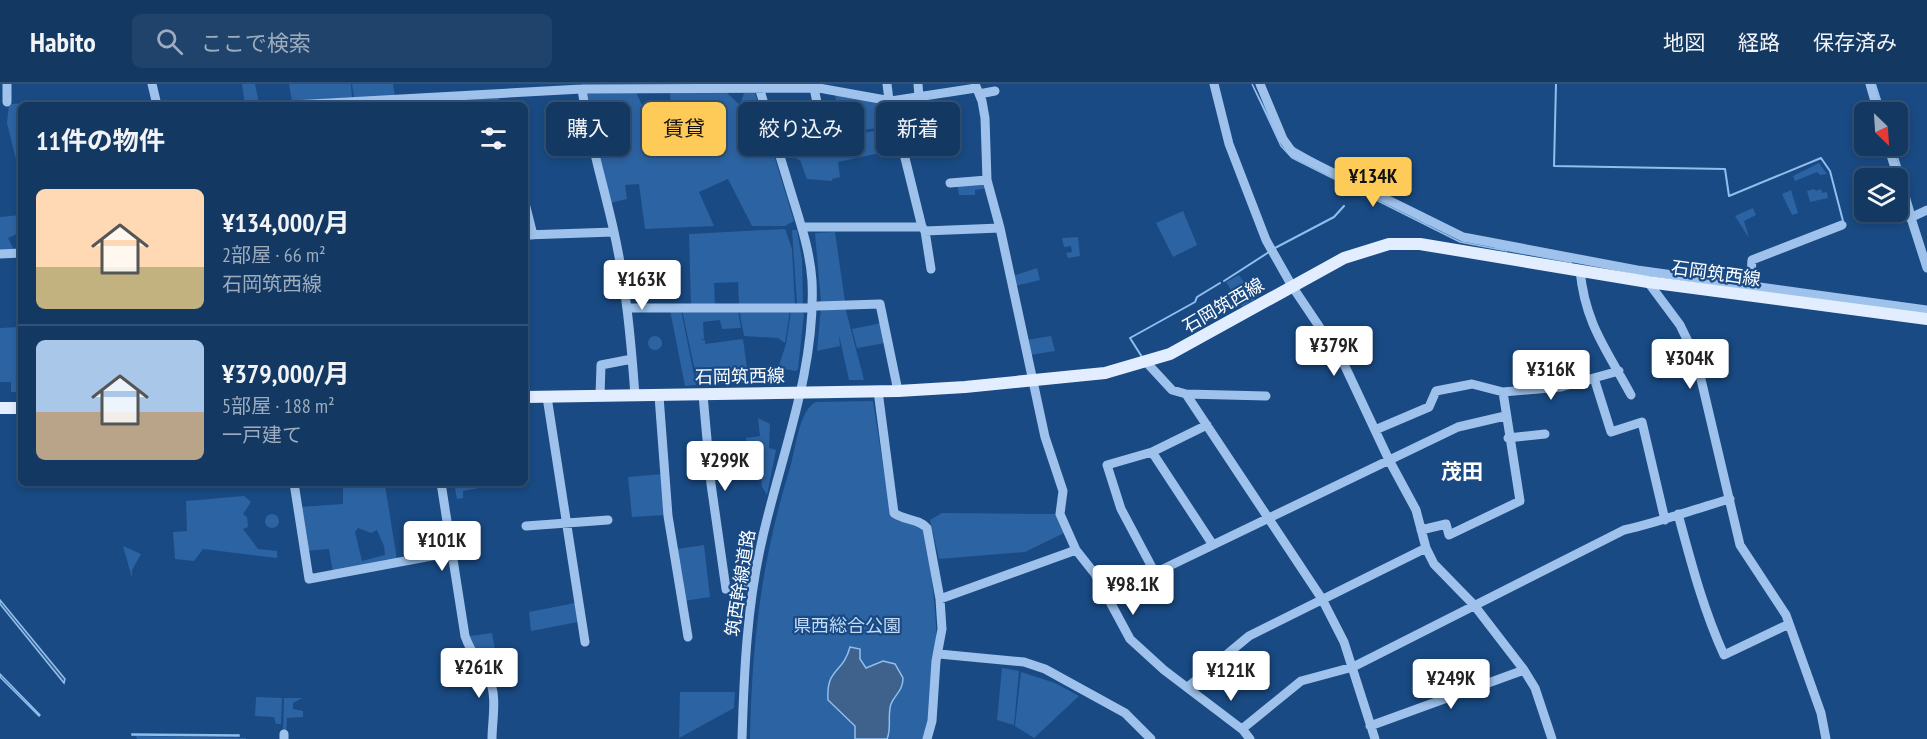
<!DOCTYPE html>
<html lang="ja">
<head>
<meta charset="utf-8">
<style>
  :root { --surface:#133862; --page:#20436b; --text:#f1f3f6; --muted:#9dacbe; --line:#325277; --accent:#fecb59 }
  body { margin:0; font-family:"PT Sans Narrow","Noto Sans JP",sans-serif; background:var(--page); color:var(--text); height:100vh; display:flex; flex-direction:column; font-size:22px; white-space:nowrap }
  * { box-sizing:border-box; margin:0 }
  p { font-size:20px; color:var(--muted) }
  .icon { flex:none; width:33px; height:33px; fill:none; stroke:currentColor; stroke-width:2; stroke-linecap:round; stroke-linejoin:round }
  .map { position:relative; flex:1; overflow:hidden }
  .drawer { position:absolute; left:18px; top:18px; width:510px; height:384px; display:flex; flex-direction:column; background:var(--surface); border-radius:9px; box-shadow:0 3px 9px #0003,0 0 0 2px var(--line) }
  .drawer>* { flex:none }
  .hud { position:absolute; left:546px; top:18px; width:570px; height:54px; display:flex; gap:12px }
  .needle { width:39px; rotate:155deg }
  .buttons { position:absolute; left:1854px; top:18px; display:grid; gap:12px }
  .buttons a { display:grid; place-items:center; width:54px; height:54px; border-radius:9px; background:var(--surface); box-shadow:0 3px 9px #0003,0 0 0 2px var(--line); font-size:30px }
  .price { position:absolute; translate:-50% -51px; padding:0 14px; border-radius:6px; background:#fff; color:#222; font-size:20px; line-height:39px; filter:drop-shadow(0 2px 3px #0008) }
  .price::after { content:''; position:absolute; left:50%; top:36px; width:18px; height:14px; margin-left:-9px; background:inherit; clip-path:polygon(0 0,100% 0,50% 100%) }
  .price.selected { background:var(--accent); color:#111 }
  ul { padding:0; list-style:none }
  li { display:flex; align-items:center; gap:18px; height:150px; padding:0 18px }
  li+li { border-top:2px solid var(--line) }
  li span { display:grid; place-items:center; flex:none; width:168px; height:120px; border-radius:9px; color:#555 }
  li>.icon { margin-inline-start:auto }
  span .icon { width:72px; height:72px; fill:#fffc; stroke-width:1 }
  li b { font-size:26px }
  h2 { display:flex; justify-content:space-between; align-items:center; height:72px; padding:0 18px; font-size:26px }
  .tag { padding:0 21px; border-radius:9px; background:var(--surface); box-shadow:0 3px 9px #0003,0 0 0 2px var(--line); font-size:21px; line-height:54px }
  .tag.selected { background:var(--accent); color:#111 }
  header { display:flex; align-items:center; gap:36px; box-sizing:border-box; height:84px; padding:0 30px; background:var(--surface); border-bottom:2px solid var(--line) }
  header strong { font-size:28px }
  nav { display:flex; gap:33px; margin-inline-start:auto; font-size:21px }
  .search { width:420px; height:54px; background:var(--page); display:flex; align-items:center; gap:15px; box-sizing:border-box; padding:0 21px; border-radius:9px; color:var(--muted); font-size:22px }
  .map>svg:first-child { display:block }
</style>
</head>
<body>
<header>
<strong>Habito</strong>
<div class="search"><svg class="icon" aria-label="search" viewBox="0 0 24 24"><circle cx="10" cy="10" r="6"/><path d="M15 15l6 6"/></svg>ここで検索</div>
<nav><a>地図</a><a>経路</a><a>保存済み</a></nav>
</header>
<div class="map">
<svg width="1927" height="655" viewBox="0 0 1927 655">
  <rect width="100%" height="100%" fill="#194a83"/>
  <path fill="#2c63a2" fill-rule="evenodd" d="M242 0H255L259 19 245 21Z
    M289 0H351L352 13 292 17Z
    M352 0H393L395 12 354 14Z
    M587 8H636L652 43 665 50 669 56 698 57 699 41 672 40 670 8 727 9 743 24 741 18 744 9H755L794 137 785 142H752L728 95 699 108 714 142 645 145 639 100 625 101 627 115 610 119 586 12Z
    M835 10 888 18 893 41 842 50Z
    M499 14 500 21 372 20Z
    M916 16 923 47 904 51 896 19Z
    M96 17 97 21H21V96L7 39 9 20Z
    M874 47 880 69 838 78 840 93 832 95V97L807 95 800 76 794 74 788 57 804 60 807 65H811L813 74 828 71 825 59 841 56V52Z
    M1819 79 1827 90 1820 91 1817 88 1795 97 1793 92Z
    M986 97 989 104 975 106V111H959L957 100Z
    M1814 105 1816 107 1821 105 1822 109 1827 108 1828 114 1810 118 1807 107Z
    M1791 106 1798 129 1792 131 1782 110Z
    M1753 124 1756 131 1744 137 1749 154 1735 132Z
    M1183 127 1197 161 1173 173 1156 139Z
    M21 131V148L8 154 14 166 0 167V133Z
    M785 145 792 165 795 221H739L738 198 714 199 715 220 691 221 689 150Z
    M792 146H797L802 175 803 220H797Z
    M835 148 845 218H821L815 149Z
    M1078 153 1080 172 1068 174 1066 169 1072 168 1071 162 1064 163 1062 154Z
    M21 172V308H11V298H0V244L18 243 16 174Z
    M1037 184 1040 196 1015 202 1013 192Z
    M1239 191 1255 215 1242 223 1226 198Z
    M821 223H845L864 296H849L839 251 840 262 817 267Z
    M739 225 790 226 785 259 778 254 744 252Z
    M670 226H681L696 301 685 302Z
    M682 226H738L741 244 722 245 720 236 703 238 704 255 701 256H705V260L743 255 749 299 698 301Z
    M800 226 804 230 798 285 796 287 778 284 786 260 791 227Z
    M882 239 885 259 857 264 852 245Z
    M1051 252 1055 267 1030 271 1027 256Z
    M648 259a7 7 0 1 1 14 0a7 7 0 1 1-14 0Z
    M873 317 890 427 898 437 918 439 925 446C935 518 946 584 924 655H750C752 558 761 478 790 384 795 368 799 325 816 318Z
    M758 334 770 340 769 364 776 366 767 411 762 403 758 369 747 370 746 354 760 352Z
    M663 390 666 431 632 433 628 393Z
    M454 399H478L479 404 463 407V414L457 415Z
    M343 401H385L397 476 333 489 329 465 307 467 299 423 343 420ZM358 444 371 449 377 446 384 462 385 471 362 477 355 448Z
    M244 412 251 418 243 430 247 433 248 443 243 445 258 465 277 467V474L203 465 194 477 175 475 173 448 187 447 186 417Z
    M942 429 1056 430 1064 449 1025 468 939 475 930 436Z
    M265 437a7 7 0 1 1 14 0a7 7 0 1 1-14 0Z
    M704 461 710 513 684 517 677 465Z
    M123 462 141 470 132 486V494Z
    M575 519 578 538 531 547 529 528Z
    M492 549 495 566 479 569 475 567 470 552Z
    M1002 584 1019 587 1014 641 997 636Z
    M1021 588 1055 599 1079 612 1034 654 1015 642Z
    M680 608H735L734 624 679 654Z
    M256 613 282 614 281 640H276L274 633 255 632Z
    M284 614H302L293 619V625L303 627V633L287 634 286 650H283Z
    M136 652 246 654V655H137Z"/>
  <path fill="#3e628c" stroke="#90beee" stroke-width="1.5" d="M1252 0 1280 56 1426 139 1507 167 1460 158 1292 74 1281 62Z
    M0 516 65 595 64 599 0 520Z
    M850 563 860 565V575L866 584 883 577 895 580 903 594C903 607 895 610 891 620 887 632 892 644 887 655H855V642L828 616C826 583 843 590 850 563Z
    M0 590 40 631 39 632 0 593Z
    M132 650 239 651V652L132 651Z"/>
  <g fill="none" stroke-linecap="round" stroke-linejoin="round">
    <path stroke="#90beee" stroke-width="2" d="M1556 0 1554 82 1725 85 1729 112 1821 74 1830 87 1843 137
      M1875 0 1884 28
      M1894 62 1914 130
      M1275 164 1334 133 1344 122
      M1506 166 1571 178
      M1224 197 1269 168
      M1142 273 1130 254 1195 218 1197 213 1220 199"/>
    <path stroke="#9ec2eb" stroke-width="9" d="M7 0V18
      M152 0 157 21
      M887 0 889 16
      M918 0 919 13
      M975 0 982 17 985 34 987 96 1000 144 1045 353 1063 407 1060 430 1076 466 1095 490 1130 555 1164 586 1243 646 1250 655
      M1214 0 1229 60 1266 156 1292 202 1343 278 1389 376 1416 426 1426 464 1434 480 1474 521 1524 586 1535 604 1552 655
      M1260 0 1283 55 1293 69 1463 153 1637 186 1927 226
      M1870 0 1878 28
      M814 4 825 57
      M582 5C589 56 603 98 614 148 626 202 631 256 635 312
      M979 10 995 7
      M891 17 922 143
      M292 21 582 5 819 4 891 17 976 4
      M1888 62 1927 184
      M950 99 987 96
      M525 119 533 151
      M1910 134 1927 126
      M802 143H922L925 147 1000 144
      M925 147 931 185
      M525 151 614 148
      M0 170 21 169
      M1580 186C1585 240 1607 266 1631 311
      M1648 198 1680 241 1696 274 1740 461 1786 531 1821 629 1826 655
      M1750 206 1752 176 1842 141
      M818 222 880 220 898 307
      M628 224H811
      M1147 279 1172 306 1186 310 1266 312
      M1594 294 1611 348 1642 338 1665 436
      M878 307 894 429C905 437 918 434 927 444L940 515 942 545 936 577 932 637 927 655
      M1186 310 1322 515 1344 558 1375 655
      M703 311 711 400 726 505 753 503
      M600 312 601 281 632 275
      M659 312 668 432 688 553
      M547 313 585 558
      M1375 346 1429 323 1436 307 1472 300 1503 308 1561 303 1619 287
      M1508 354 1545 350
      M1152 368 1213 461
      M294 399 309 495 453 468
      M441 399 465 552C472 572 479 576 488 593 498 610 492 636 492 655
      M1678 430C1691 478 1703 525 1724 571L1789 540
      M526 442 608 436
      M1421 446 1446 440 1449 451 1520 417 1503 308
      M1155 489 1121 425 1107 381 1152 368 1207 341
      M1107 512 1458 343 1505 332
      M940 515 1076 466
      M939 570 1024 578 1045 585 1125 629 1151 655
      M1189 602 1249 552 1426 464
      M1370 642 1524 586
      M1242 645 1301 597 1353 583 1624 446C1660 438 1694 425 1730 415
      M284 655V650
      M742 655C744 588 747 521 762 456 781 371 816 287 812 197 810 165 799 135 790 105 779 70 769 35 758 0"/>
    <path stroke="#e2eeff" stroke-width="12" d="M525 313 898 307 965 303 1105 289 1170 270 1344 174 1389 160H1420L1648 198 1927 235
      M0 324H21"/>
  </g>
  <g text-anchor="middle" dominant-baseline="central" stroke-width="4.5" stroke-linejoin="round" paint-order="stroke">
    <g font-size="18" fill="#fff" stroke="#194a83">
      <text transform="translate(1716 189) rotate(8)">石岡筑西線</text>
      <text transform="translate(1223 221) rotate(-30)">石岡筑西線</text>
      <text transform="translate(740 292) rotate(-1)">石岡筑西線</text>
      <text transform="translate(740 499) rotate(-81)">筑西幹線道路</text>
    </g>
    <g font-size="18" fill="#c3dcf8" stroke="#194a83">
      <text x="847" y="541">県西総合公園</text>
    </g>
    <g font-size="21" font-weight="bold" fill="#fff" stroke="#194a83">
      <text x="1462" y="387">茂田</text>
    </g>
  </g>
</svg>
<div class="buttons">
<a><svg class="needle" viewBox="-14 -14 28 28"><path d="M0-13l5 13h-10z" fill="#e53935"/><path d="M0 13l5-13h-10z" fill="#9dacbe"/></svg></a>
<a><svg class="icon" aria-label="layers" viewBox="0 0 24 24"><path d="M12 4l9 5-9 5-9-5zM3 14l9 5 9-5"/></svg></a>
</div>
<b class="price selected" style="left:1373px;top:124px">¥134K</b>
<b class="price" style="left:642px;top:227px">¥163K</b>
<b class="price" style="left:1334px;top:293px">¥379K</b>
<b class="price" style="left:1690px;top:306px">¥304K</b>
<b class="price" style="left:1551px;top:317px">¥316K</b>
<b class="price" style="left:725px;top:408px">¥299K</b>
<b class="price" style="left:442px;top:488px">¥101K</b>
<b class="price" style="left:1133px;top:532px">¥98.1K</b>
<b class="price" style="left:479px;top:615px">¥261K</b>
<b class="price" style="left:1231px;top:618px">¥121K</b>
<b class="price" style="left:1451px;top:626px">¥249K</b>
<div class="hud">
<a class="tag">購入</a>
<a class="tag selected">賃貸</a>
<a class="tag">絞り込み</a>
<a class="tag">新着</a>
</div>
<section class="drawer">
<h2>11件の物件<svg class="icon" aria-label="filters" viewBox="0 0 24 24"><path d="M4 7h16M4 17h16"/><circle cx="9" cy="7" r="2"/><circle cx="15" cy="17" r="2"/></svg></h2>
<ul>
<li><span style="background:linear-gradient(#ffd9b3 65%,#c2b280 0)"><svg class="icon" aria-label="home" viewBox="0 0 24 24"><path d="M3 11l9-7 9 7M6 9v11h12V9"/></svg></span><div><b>¥134,000/月</b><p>2部屋 · 66 m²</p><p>石岡筑西線</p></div></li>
<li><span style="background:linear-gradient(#a9c7e8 60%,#b9a48a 0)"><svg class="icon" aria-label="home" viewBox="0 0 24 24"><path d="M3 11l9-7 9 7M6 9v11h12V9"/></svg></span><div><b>¥379,000/月</b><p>5部屋 · 188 m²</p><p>一戸建て</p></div></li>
</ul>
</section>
</div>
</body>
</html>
